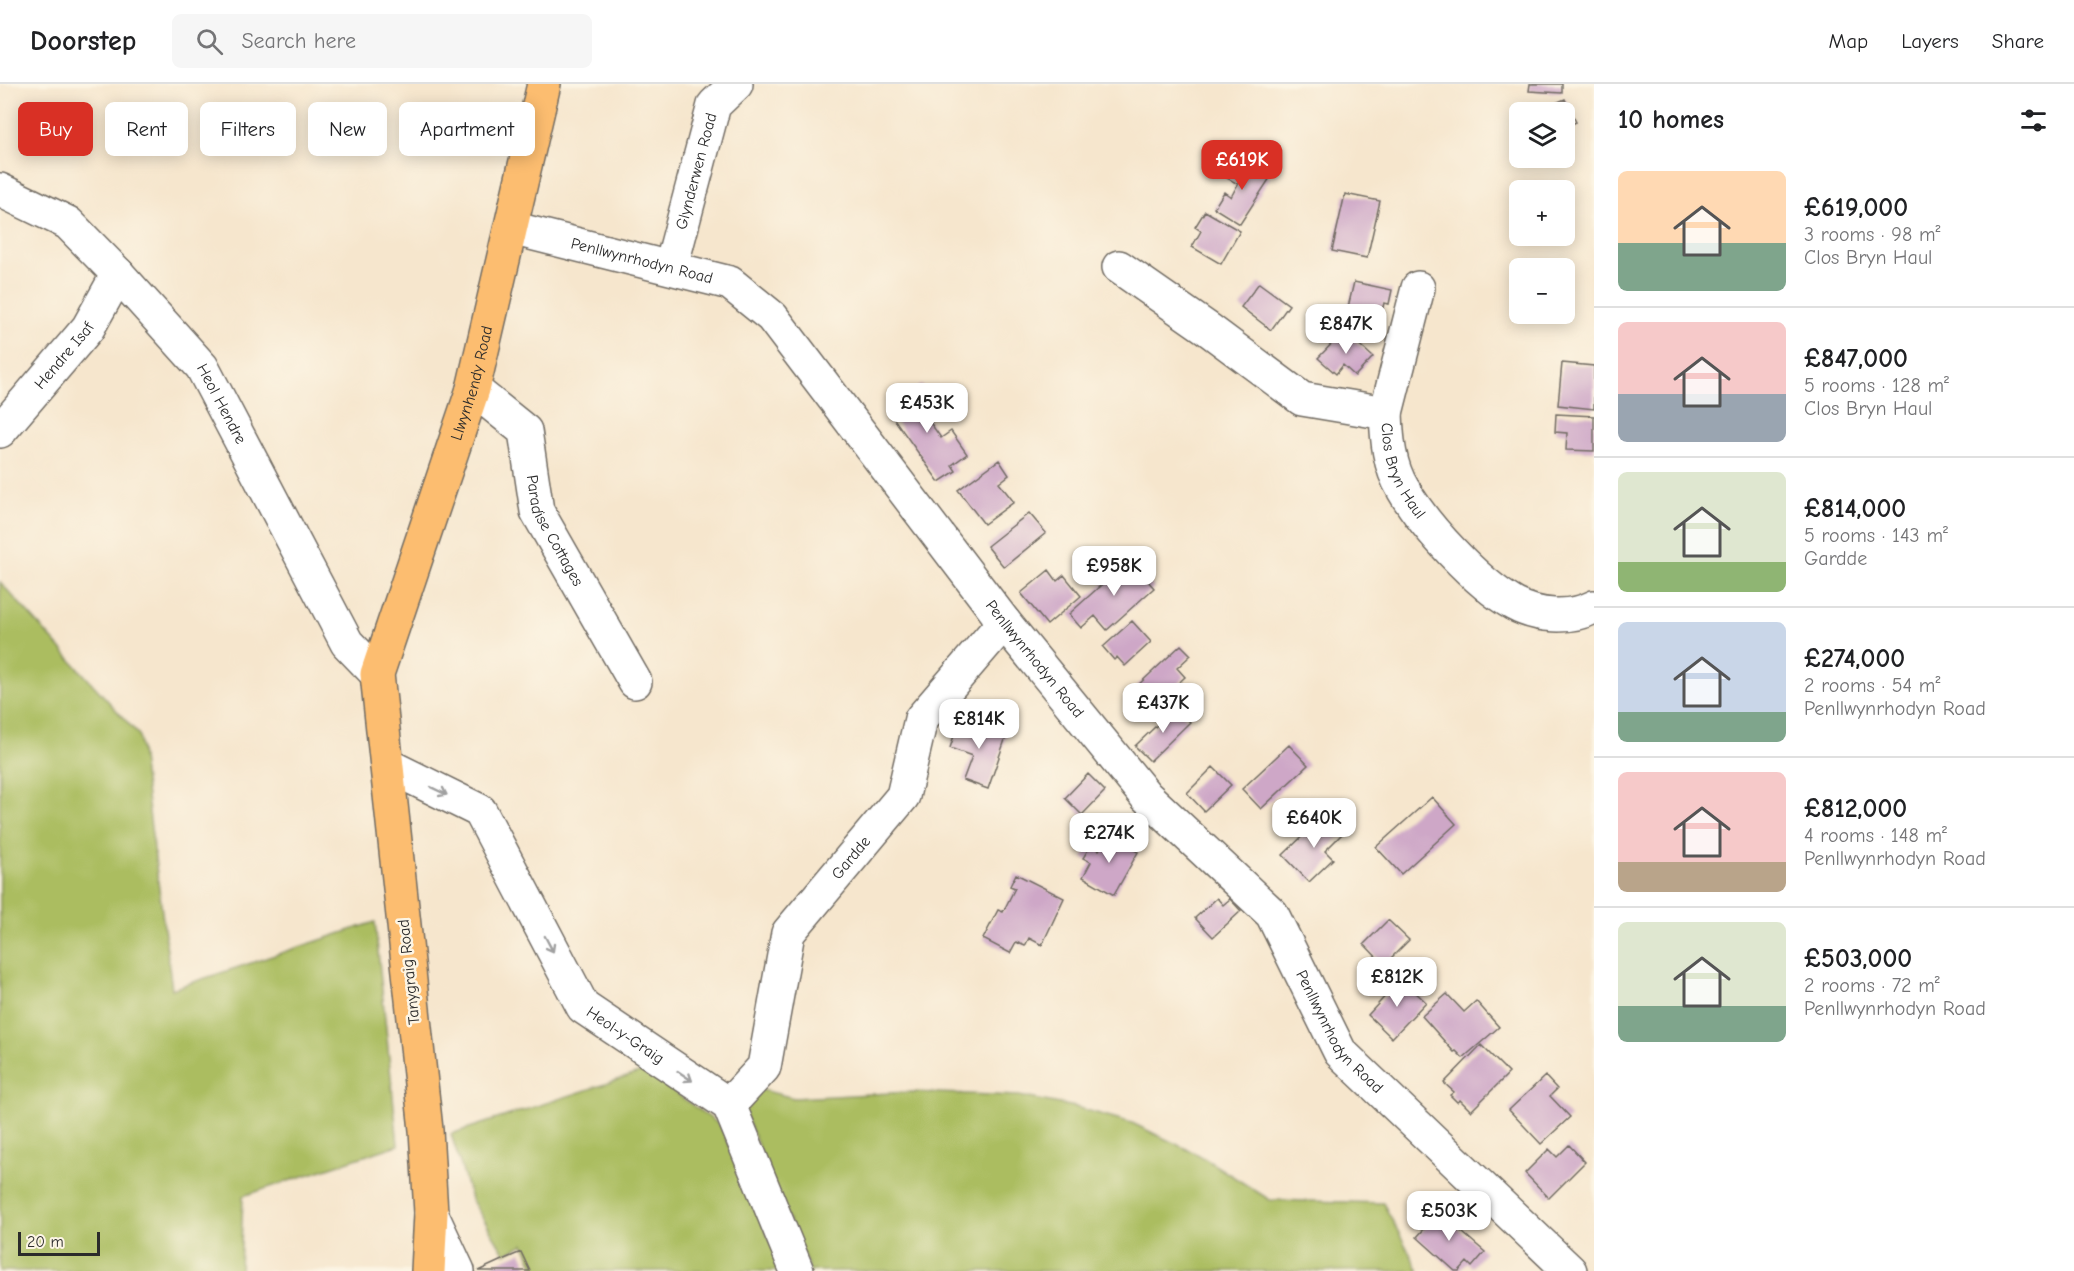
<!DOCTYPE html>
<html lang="en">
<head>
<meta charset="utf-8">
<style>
  :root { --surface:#fff; --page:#f6f6f6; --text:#202124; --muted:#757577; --line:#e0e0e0; --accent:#d93025 }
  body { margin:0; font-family:"Comic Neue",sans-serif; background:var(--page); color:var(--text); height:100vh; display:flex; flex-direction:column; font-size:22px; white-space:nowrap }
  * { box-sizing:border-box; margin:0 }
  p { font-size:20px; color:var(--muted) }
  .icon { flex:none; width:33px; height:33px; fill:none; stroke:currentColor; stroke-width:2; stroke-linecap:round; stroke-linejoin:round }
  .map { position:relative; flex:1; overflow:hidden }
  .sheet { display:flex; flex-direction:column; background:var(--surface); width:480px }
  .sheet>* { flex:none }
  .banner { position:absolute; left:18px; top:18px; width:570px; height:54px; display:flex; gap:12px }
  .controls { position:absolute; left:1509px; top:18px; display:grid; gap:12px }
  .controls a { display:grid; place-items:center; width:66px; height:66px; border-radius:9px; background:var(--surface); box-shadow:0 3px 15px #0003; font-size:30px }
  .scale { position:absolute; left:18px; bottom:15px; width:82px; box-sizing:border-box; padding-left:6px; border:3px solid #2b2b2b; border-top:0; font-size:16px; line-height:21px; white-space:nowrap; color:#2b2b2b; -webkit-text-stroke:4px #fcf5e5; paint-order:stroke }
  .price { position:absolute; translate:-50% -51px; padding:0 14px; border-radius:12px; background:#fff; color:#222; font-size:20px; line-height:39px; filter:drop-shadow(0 2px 3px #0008) }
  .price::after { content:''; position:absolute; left:50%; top:36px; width:18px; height:14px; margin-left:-9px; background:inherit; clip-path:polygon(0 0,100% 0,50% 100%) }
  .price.selected { background:var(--accent); color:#fff }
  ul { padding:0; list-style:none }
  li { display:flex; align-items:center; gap:18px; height:150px; padding:0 24px }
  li+li { border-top:2px solid var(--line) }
  li span { display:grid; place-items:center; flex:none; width:168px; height:120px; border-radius:9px; color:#555 }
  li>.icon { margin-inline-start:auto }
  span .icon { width:72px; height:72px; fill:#fffc; stroke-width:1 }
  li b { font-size:26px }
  h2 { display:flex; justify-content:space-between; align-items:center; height:72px; padding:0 24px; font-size:26px }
  .chip { padding:0 21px; border-radius:9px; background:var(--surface); box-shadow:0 3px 15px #0003; font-size:21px; line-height:54px }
  .chip.selected { background:var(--accent); color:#fff }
  header { display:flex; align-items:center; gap:36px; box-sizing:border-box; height:84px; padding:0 30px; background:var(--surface); border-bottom:2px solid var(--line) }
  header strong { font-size:28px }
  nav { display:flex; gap:33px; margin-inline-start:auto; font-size:21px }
  .search { width:420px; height:54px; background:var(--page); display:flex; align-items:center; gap:15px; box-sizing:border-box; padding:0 21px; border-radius:9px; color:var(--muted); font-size:22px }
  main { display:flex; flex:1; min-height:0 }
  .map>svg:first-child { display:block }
</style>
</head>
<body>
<header>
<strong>Doorstep</strong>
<div class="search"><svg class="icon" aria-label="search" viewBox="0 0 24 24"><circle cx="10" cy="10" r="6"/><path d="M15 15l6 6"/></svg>Search here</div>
<nav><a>Map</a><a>Layers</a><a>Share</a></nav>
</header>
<main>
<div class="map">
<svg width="1594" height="1187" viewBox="0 0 1594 1187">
  <rect width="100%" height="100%" fill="#fcf5e5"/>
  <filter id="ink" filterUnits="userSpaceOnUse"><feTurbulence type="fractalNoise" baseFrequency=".0167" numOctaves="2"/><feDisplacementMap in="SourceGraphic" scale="12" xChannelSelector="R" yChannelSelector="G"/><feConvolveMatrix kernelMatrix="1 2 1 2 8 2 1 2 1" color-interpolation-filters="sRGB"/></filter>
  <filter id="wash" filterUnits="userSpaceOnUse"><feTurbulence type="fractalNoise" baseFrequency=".008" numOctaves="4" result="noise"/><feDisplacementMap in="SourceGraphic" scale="24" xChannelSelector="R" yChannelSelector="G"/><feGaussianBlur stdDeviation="1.35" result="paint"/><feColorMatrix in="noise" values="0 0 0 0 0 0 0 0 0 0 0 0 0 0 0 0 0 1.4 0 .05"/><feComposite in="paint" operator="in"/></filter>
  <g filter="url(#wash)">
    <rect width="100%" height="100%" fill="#f6e6cd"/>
    <path fill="#abbd61" stroke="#6b7446" stroke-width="1.5" d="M0 498 139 651 172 905 375 838 398 1061 243 1112 240 1187H0Z
      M645 987 720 1041 783 1187H536L524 1160 505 1170 471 1115 451 1050Z
      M754 1004 794 1014 910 1008 1019 1012 1075 1023 1132 1039 1199 1071 1270 1116 1383 1119 1419 1187H810L742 1023Z"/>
    <g id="blocks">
      <path fill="#cea7c7" d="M1530 0H1562V9L1529 7Z
        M1565 15 1576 38 1564 43V28H1535Z
        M1239 74 1270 94 1240 140 1214 124 1224 108 1231 113 1238 100 1227 94Z
        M1345 110 1380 117 1367 174 1332 167Z
        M1205 127 1240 147 1221 180 1192 163 1201 147 1195 143Z
        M1354 198 1392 206 1389 220 1384 219 1378 243 1345 236Z
        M1259 199 1289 221 1271 246 1241 223Z
        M1344 247 1373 273 1355 292 1343 281 1336 290 1318 274Z
        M1562 279 1594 282V325L1558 321Z
        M921 301 936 322 924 330 941 354 951 347 967 370 952 381 956 387 939 398 887 325Z
        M1556 330 1594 332V367L1566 366 1567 349 1555 348Z
        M999 376 1009 391 999 399 1014 418 984 440 958 406Z
        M1029 429 1046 449 1004 483 987 462Z
        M1129 476 1154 504 1107 546 1095 532 1081 544 1069 530Z
        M1049 486 1057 497 1064 491 1081 512 1047 541 1021 509Z
        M1132 537 1151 558 1125 582 1117 573 1114 576 1103 563Z
        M1181 561 1191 571 1177 584 1185 593 1157 619 1151 612 1148 614 1137 602Z
        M1176 623 1190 638 1150 677 1135 662Z
        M960 633 1007 650 988 705 963 696 972 672 950 664Z
        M1289 661 1308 681 1261 725 1242 705Z
        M1213 683 1231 701 1204 727 1187 709Z
        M1088 690 1105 707 1082 731 1065 714Z
        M1432 713 1456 740 1401 790 1376 763Z
        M1324 731 1343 749 1325 767 1333 775 1309 798 1283 771Z
        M1107 751 1138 768 1114 811 1083 793 1091 778 1083 774 1091 761 1099 766Z
        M1016 790 1064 814 1042 861 1029 854 1025 862 1016 858 1010 869 983 855 998 826 1003 828 1015 804 1010 802Z
        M1217 814 1223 821 1230 815 1241 827 1213 853 1195 834Z
        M1388 836 1409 856 1384 881 1364 860Z
        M1401 895 1426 918 1392 954 1368 931Z
        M1447 910 1464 928 1476 917 1499 943 1463 974 1456 967 1454 968 1422 932Z
        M1481 961 1509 989 1471 1027 1460 1016 1457 1018 1450 1011 1454 1008 1444 999Z
        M1545 992 1557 1005 1550 1012 1570 1033 1541 1060 1509 1026Z
        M1569 1061 1585 1078 1549 1114 1525 1089 1549 1065 1557 1073Z
        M1433 1123 1485 1168 1472 1183 1467 1178 1459 1187H1455L1417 1153 1426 1143 1421 1138Z
        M521 1168 530 1187H478L502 1176Z"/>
    </g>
  </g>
  <g filter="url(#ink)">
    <use href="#blocks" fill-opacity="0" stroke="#726c64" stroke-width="1.5"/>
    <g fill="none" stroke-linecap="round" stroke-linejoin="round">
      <g stroke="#726c64" stroke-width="36">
        <g id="minor">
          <path id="s1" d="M0 106 68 139 118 190 202 283 347 559 377 590"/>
          <path id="s2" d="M511 144 730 199 772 233 1004 538 1146 712 1272 830 1340 968 1570 1187"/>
          <path id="s3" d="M671 183 714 21 736 0"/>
          <path id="s4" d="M1119 183 1208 245 1302 315 1386 329C1387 356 1389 382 1403 405 1424 442 1477 499 1514 520 1538 533 1570 535 1594 523"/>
          <path id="s5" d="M473 305 525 347 537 427 635 598"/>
          <path d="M1386 329 1418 204"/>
          <path id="s6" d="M0 347 88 244 118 190"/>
          <path id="s7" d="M387 681 480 727 583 923 729 1021 797 1187"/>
          <path id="s8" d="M729 1021 764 983 788 849 903 712 921 635 1004 538"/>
          <path d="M431 1129 458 1187"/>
        </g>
      </g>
      <g stroke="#726c64" stroke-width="36">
        <g id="major">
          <path id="s9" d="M428 1187 431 1129 426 1046 377 590 473 305 544 0"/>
        </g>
      </g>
      <use href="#minor" stroke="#fff" stroke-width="33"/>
      <use href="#major" stroke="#fcbd6f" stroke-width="33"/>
    </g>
    <defs><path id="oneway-shaft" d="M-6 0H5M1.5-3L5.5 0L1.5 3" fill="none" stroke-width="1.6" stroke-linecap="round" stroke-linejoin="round" transform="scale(1.5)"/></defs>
    <g stroke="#a0a0a0">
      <use href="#oneway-shaft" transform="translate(439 707) rotate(26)"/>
      <use href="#oneway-shaft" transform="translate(549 860) rotate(62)"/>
      <use href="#oneway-shaft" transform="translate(685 992) rotate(34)"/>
    </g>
  </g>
  <g text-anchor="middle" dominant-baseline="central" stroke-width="5" stroke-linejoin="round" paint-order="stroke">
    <g font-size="16" fill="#2b2b2b" stroke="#fcf5e5">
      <text stroke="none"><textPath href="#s3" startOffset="99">Glynderwen Road</textPath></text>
      <text stroke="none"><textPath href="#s2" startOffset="135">Penllwynrhodyn Road</textPath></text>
      <text stroke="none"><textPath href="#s6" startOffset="99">Hendre Isaf</textPath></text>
      <text stroke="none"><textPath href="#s9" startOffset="906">Llwynhendy Road</textPath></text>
      <text stroke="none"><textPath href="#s1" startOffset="314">Heol Hendre</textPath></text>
      <text stroke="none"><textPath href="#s4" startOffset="372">Clos Bryn Haul</textPath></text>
      <text stroke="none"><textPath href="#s5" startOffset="172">Paradise Cottages</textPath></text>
      <text stroke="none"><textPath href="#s2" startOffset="711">Penllwynrhodyn Road</textPath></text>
      <text stroke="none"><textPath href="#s8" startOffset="286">Gardde</textPath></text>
      <text transform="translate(409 888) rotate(-96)">Tanygraig Road</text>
      <text stroke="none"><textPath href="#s2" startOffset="1197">Penllwynrhodyn Road</textPath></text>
      <text stroke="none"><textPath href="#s7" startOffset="376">Heol-y-Graig</textPath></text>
    </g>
  </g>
</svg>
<div class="controls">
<a><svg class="icon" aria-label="layers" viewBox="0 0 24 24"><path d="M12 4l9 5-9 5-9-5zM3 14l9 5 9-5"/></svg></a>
<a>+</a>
<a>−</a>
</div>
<div class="scale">20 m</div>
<b class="price selected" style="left:1242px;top:107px">£619K</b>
<b class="price" style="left:1346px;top:271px">£847K</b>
<b class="price" style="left:927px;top:350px">£453K</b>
<b class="price" style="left:1114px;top:513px">£958K</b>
<b class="price" style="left:1163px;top:650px">£437K</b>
<b class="price" style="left:979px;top:666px">£814K</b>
<b class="price" style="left:1314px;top:765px">£640K</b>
<b class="price" style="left:1109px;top:780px">£274K</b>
<b class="price" style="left:1397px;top:924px">£812K</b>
<b class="price" style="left:1449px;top:1158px">£503K</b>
<div class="banner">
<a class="chip selected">Buy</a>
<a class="chip">Rent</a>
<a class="chip">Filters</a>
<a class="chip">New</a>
<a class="chip">Apartment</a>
</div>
</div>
<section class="sheet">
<h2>10 homes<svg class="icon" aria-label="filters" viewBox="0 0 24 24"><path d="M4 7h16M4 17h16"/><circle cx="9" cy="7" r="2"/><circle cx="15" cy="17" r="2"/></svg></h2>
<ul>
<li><span style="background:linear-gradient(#ffd9b3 60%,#7fa58c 0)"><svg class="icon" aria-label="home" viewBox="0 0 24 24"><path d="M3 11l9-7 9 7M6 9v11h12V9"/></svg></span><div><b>£619,000</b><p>3 rooms · 98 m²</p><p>Clos Bryn Haul</p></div></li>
<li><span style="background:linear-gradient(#f6c9c9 60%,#9aa5b1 0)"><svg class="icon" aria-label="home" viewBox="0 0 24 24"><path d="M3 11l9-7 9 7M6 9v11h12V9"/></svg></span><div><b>£847,000</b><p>5 rooms · 128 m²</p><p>Clos Bryn Haul</p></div></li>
<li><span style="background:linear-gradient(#dfe7d0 75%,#8fb573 0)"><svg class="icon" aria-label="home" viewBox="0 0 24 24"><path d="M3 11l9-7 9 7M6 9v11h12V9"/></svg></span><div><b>£814,000</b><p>5 rooms · 143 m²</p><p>Gardde</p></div></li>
<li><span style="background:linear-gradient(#c9d6e8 75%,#7fa58c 0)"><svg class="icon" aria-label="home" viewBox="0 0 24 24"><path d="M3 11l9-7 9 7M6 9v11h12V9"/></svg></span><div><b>£274,000</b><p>2 rooms · 54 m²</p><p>Penllwynrhodyn Road</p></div></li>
<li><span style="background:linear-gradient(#f6c9c9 75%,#b9a48a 0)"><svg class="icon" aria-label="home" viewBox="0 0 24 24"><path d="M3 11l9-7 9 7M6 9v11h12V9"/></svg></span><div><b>£812,000</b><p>4 rooms · 148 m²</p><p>Penllwynrhodyn Road</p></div></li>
<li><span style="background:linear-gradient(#dfe7d0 70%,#7fa58c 0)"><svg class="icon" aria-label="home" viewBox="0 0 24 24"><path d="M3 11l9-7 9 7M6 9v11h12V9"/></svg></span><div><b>£503,000</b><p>2 rooms · 72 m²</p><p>Penllwynrhodyn Road</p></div></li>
</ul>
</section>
</main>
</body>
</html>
